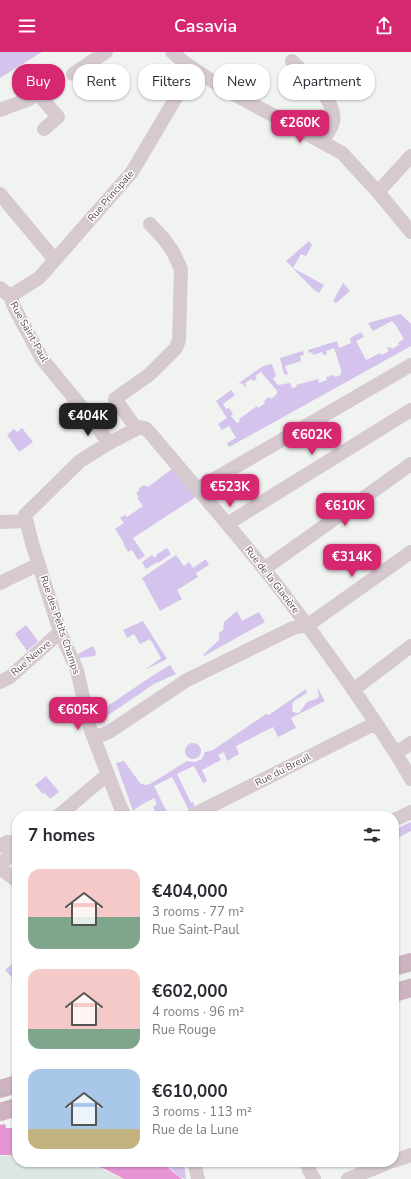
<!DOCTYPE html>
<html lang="en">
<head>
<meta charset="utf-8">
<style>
  :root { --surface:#fff; --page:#f7f7f7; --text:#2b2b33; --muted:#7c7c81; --accent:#d62870 }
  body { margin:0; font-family:"Nunito Sans",sans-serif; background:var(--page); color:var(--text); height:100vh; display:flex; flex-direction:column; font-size:15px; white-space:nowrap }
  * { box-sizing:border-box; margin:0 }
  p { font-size:13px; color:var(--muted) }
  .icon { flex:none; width:22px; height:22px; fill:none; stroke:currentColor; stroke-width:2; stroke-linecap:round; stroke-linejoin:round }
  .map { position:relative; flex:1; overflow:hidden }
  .panel { position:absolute; left:12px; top:759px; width:387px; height:356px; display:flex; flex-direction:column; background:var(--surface); border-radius:16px; box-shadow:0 1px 3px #0004 }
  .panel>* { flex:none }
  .banner { position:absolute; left:12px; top:12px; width:387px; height:36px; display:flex; gap:8px }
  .price { position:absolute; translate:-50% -34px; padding:0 9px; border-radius:8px; background:var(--accent); color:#fff; font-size:13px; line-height:26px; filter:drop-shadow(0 1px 2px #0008) }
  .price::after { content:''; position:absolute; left:50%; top:24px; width:12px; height:9px; margin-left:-6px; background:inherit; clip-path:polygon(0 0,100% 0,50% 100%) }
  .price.on { background:#222; color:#fff }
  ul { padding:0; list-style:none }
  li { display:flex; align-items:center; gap:12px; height:100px; padding:0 16px }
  li span { display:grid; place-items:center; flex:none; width:112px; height:80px; border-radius:12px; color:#555 }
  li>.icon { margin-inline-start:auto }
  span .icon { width:48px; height:48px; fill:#fffc; stroke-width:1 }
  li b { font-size:17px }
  h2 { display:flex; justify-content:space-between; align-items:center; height:48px; padding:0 16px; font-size:17px }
  .pill { padding:0 14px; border-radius:16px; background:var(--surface); box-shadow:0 1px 3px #0004; font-size:14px; line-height:36px }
  .pill.on { background:var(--accent); color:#fff }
  header { display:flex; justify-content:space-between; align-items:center; height:52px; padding:0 16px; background:var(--accent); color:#fff; font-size:18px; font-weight:600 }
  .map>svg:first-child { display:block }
</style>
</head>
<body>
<header><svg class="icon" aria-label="menu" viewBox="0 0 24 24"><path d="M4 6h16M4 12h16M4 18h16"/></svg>Casavia<svg class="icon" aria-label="share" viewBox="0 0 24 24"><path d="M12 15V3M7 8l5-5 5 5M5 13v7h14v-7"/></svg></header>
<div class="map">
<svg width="411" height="1127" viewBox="0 0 411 1127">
  <rect width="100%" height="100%" fill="#f1f3f1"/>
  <path fill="#dce6e3" d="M10 1103 17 1104V1110H79L104 1118 123 1127H0V1104Z"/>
  <path fill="#d4c3ec" d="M0 0H42L0 26Z
    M309 189 312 193 306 204 301 202 293 216 324 233 319 241 314 238 286 209Z
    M343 231 350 239 336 251 333 249Z
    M401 262 411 272V294L229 395 227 391 236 386 229 374 222 378 218 372 227 366 216 349 231 338 235 343 223 352 226 357 229 356 233 362 231 364 237 371 240 369 239 367 257 354 258 356 265 351 264 349 269 345 271 347 277 342V339L261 320 255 324 257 327 253 329 251 327 245 331 246 334 245 335 242 331 240 332 239 331 263 314 272 312 276 324 273 327 278 333 290 331 292 336 297 335 296 333 318 327 319 331 327 328 326 325 334 323 335 325 341 323 340 321 342 320 334 296 326 299 327 302 323 303 322 300 313 303 312 300 309 301 308 298 337 289 339 296 351 291 350 286 361 280 364 285 356 289 366 308 380 301 382 303 389 299 387 296 390 295 392 297 399 293 398 291 404 287 395 272 392 269 373 279 368 271Z
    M303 299 304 303 300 304 301 309 285 314 288 323 284 322 280 306Z
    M22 376 33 390 19 400 7 383 14 377 17 380Z
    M172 417 196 445 133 486 145 504 138 508 132 498 128 500 123 491H124L115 477 124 471 120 466 125 463 127 465 143 454 137 446 139 445 136 441 139 439 138 437 144 433 148 435Z
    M167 496 171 502 158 511 157 510 146 517 142 510 152 503 155 506 157 502Z
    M176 503 184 514 189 510 193 516 206 507 209 513 196 521 198 525 177 538 182 547 160 559 142 526Z
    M237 559 242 569 259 560 265 570 204 604 203 603 219 588V581L223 578 224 570Z
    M143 569 167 607 145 618 161 606 150 587 140 592 134 582 127 586 123 578Z
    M26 573 38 589 27 599 15 582Z
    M93 594 96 601 95 604 79 606 78 602Z
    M170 613 176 622 154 632 101 668 99 660 149 626Z
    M317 635 325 649 291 666 296 676 278 685 273 675 236 694 239 702 227 709 224 700 218 703 221 708 202 718 207 729 203 731 194 714 177 722 191 751 193 750 195 755 189 758 172 725 154 734 168 762 171 760 173 764H157L153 755 157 752 154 746 141 753 133 759 116 711 124 709 140 731 145 733 150 732 187 709 195 710 202 707 205 700 213 698 266 662 269 663 306 637 307 640C303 645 297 646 293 650L292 659 296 661H299L307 650 318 646 319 644Z
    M185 699a8 8 0 1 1 16 0a8 8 0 1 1-16 0Z
    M46 724 59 740 50 747 45 741 43 742 35 733Z
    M411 770V779L394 788V778Z
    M17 908V931L5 918Z
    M147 1110H184L186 1127C179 1127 174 1117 167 1115 160 1112 155 1114 147 1110Z"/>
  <path fill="#e694d3" d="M5 1072 6 1076H17V1103H0V1073Z
    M82 1110H147L154 1113 167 1115 182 1127H124L105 1117Z"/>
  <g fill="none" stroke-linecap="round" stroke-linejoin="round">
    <path stroke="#d6c9d0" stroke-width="14" d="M172 0 185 11 223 36 342 101 378 140 411 180
      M292 9C305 22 338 49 333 70 331 77 326 83 323 90
      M73 22 106 0
      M38 42 58 65 44 77
      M0 58 27 48 54 34
      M378 140 411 104
      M0 142 55 208
      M0 236 10 244 15 257 42 307 89 364 109 391
      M10 244 39 226 132 120 184 32C188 24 189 19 185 11
      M136 376 115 347 150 322 176 296 179 288 181 217 173 200 164 187 150 172
      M197 437 411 313
      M0 470 26 469
      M227 472 411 358
      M264 517 411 412
      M0 531 39 512
      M0 630 10 625 60 580
      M353 638 411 594
      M94 686 109 680 187 628 293 576 308 573 411 500
      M396 701 411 691
      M58 764 107 723
      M125 764 120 754 90 676 77 618 60 580 32 491 25 463 80 409 109 391 140 375 145 376 151 382C189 428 228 471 265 518 294 554 321 592 348 630 370 662 392 693 411 727
      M191 764 376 671
      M394 768 411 760
      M0 794 7 790H17
      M0 812 17 798
      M0 816 17 829
      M394 1109 411 1103
      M194 1110 198 1127
      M307 1110 309 1118 314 1127
      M348 1127 390 1110"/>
    <path stroke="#cdb3bf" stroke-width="18" d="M394 915 411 910
      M394 941 411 936
      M0 1037 17 1032
      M0 1060 17 1055"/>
    <path stroke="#bab3b6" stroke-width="1" d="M394 922 411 917
      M394 932 411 927
      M0 1044 17 1039
      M0 1053 17 1048"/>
  </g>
  <g text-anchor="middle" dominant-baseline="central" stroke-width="3" stroke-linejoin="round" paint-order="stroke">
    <g font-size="10" fill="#5d4a53" stroke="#fff">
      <text transform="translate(111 144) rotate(-49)">Rue Principale</text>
      <text transform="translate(29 280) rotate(61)">Rue Saint-Paul</text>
      <text transform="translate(272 528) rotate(52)">Rue de la Glacière</text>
      <text transform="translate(60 573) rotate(71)">Rue des Petits Champs</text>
      <text transform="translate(31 606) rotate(-41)">Rue Neuve</text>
      <text transform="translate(283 718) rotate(-27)">Rue du Breuil</text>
    </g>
  </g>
</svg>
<b class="price" style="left:300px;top:92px">€260K</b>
<b class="price on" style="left:88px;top:385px">€404K</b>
<b class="price" style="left:312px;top:404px">€602K</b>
<b class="price" style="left:230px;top:456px">€523K</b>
<b class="price" style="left:345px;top:475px">€610K</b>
<b class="price" style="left:352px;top:526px">€314K</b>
<b class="price" style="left:78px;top:679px">€605K</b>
<div class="banner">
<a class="pill on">Buy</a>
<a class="pill">Rent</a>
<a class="pill">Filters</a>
<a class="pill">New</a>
<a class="pill">Apartment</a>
</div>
<section class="panel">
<h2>7 homes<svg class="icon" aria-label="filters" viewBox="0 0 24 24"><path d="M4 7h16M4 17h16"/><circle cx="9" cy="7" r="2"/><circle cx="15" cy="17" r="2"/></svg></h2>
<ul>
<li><span style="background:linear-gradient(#f6c9c9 60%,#7fa58c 0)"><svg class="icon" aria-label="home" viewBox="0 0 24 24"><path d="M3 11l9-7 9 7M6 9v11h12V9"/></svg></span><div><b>€404,000</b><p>3 rooms · 77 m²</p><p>Rue Saint-Paul</p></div></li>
<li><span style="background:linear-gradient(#f6c9c9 75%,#7fa58c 0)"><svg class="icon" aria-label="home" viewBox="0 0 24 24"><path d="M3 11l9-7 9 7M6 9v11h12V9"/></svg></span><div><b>€602,000</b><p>4 rooms · 96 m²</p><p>Rue Rouge</p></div></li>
<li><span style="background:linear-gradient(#a9c7e8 75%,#c2b280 0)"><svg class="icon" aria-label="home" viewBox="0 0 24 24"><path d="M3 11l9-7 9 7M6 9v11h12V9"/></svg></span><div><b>€610,000</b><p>3 rooms · 113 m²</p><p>Rue de la Lune</p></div></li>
</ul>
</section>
</div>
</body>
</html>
